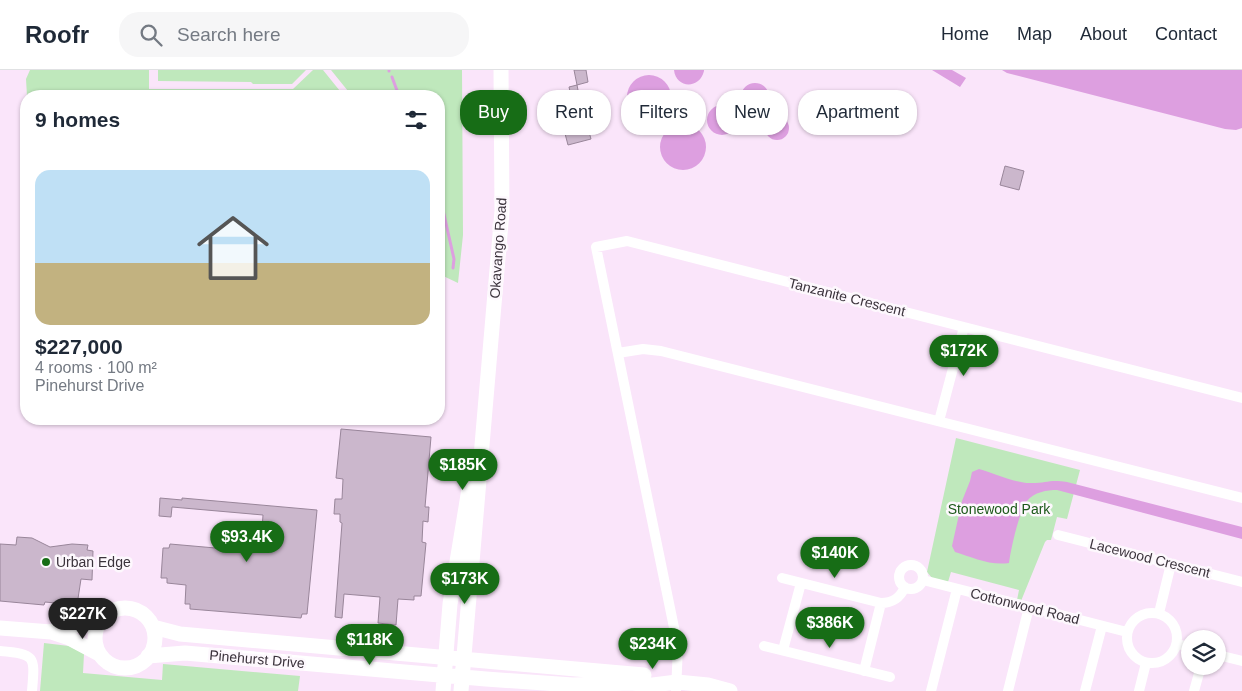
<!DOCTYPE html>
<html lang="en">
<head>
<meta charset="utf-8">
<style>
  :root { --surface:#fff; --page:#f6f6f7; --text:#1f2937; --muted:#747a83; --line:#e0e1e3; --accent:#176d16 }
  body { margin:0; font-family:Arial,sans-serif; background:var(--page); color:var(--text); height:100vh; display:flex; flex-direction:column; font-size:19px; white-space:nowrap }
  * { box-sizing:border-box; margin:0 }
  p { font-size:16px; color:var(--muted) }
  .icon { flex:none; width:28px; height:28px; fill:none; stroke:currentColor; stroke-width:2; stroke-linecap:round; stroke-linejoin:round }
  .map { position:relative; flex:1; overflow:hidden }
  .side { position:absolute; left:20px; top:20px; width:425px; height:335px; display:flex; flex-direction:column; background:var(--surface); border-radius:20px; box-shadow:0 1px 4px #0004 }
  .side>* { flex:none }
  .top-card { position:absolute; left:460px; top:20px; width:475px; height:45px; display:flex; gap:10px }
  .tools { position:absolute; left:1181px; top:560px; display:grid; gap:10px }
  .tools a { display:grid; place-items:center; width:45px; height:45px; border-radius:50%; background:var(--surface); box-shadow:0 1px 4px #0004; font-size:25px }
  .price { position:absolute; translate:-50% -42px; padding:0 11px; border-radius:18px; background:var(--accent); color:#fff; font-size:16px; line-height:32px; filter:drop-shadow(0 1px 2px #0008) }
  .price::after { content:''; position:absolute; left:50%; top:30px; width:15px; height:11px; margin-left:-8px; background:inherit; clip-path:polygon(0 0,100% 0,50% 100%) }
  .price.active { background:#222; color:#fff }
  ul { padding:0; list-style:none }
  li { display:grid; align-content:center; gap:10px; height:265px; padding:0 15px }
  li+li { border-top:1px solid var(--line) }
  li span { display:grid; place-items:center; height:155px; border-radius:15px; color:#555 }
  li>.icon { margin-inline-start:auto }
  span .icon { width:90px; height:90px; fill:#fffc; stroke-width:1 }
  li b { font-size:21px }
  h2 { display:flex; justify-content:space-between; align-items:center; height:60px; padding:0 15px; font-size:21px }
  .tag { padding:0 18px; border-radius:20px; background:var(--surface); box-shadow:0 1px 4px #0004; font-size:18px; line-height:45px }
  .tag.active { background:var(--accent); color:#fff }
  header { display:flex; align-items:center; gap:30px; box-sizing:border-box; height:70px; padding:0 25px; background:var(--surface); border-bottom:1px solid var(--line) }
  header strong { font-size:24px }
  nav { display:flex; gap:28px; margin-inline-start:auto; font-size:18px }
  .search { width:350px; height:45px; background:var(--page); display:flex; align-items:center; gap:12px; box-sizing:border-box; padding:0 18px; border-radius:20px; color:var(--muted); font-size:19px }
  .map>svg:first-child { display:block }
</style>
</head>
<body>
<header>
<strong>Roofr</strong>
<div class="search"><svg class="icon" aria-label="search" viewBox="0 0 24 24"><circle cx="10" cy="10" r="6"/><path d="M15 15l6 6"/></svg>Search here</div>
<nav><a>Home</a><a>Map</a><a>About</a><a>Contact</a></nav>
</header>
<div class="map">
<svg width="1242" height="621" viewBox="0 0 1242 621">
  <rect width="100%" height="100%" fill="#fae5fa"/>
  <path fill="#bfe8bc" d="M30 0H149V19H293L313 0H323L344 26H27L26 9Z
    M158 0H306L292 14H253L251 12 158 11Z
    M331 0H462L463 165 458 213 439 204V26H352Z
    M956 368 1080 400 1067 449 1057 447 1051 470H1047L1045 472 1021 531 1017 530 1019 520 951 502 948 512 932 508 927 502Z
    M44 573 69 576 84 584 83 603 162 610 163 594 300 606 298 621H40Z"/>
  <path fill="#dd9fe0" d="M674 0H704V1C700 19 676 19 674 0Z
    M932 0H952L966 8 960 17Z
    M1002 0H1242V58L1236 60 1225 59 1007 3Z
    M627 27a22 22 0 1 1 44 0a22 22 0 1 1-44 0Z
    M741 27a14 14 0 1 1 28 0a14 14 0 1 1-28 0Z
    M707 50a15 15 0 1 1 30 0a15 15 0 1 1-30 0Z
    M765 58a12 12 0 1 1 24 0a12 12 0 1 1-24 0Z
    M660 77a23 23 0 1 1 46 0a23 23 0 1 1-46 0Z
    M979 399C994 403 1017 414 1032 413 1047 413 1050 409 1067 412L1242 457V469L1057 420C1047 420 1034 422 1027 431 1019 442 1011 478 1009 493 990 496 972 487 955 482L952 476 962 431 970 411 972 402Z"/>
  <g fill="none" stroke-linecap="round" stroke-linejoin="round">
    <path stroke="#dd9fe0" stroke-width="3" d="M389 0V1
      M392 7 399 26
      M439 99 443 140 454 189 453 198"/>
  </g>
  <path fill="#cbb7cc" stroke="#99869a" d="M574 0H586L588 12 577 15Z
    M577 15 582 41 575 43 569 17Z
    M586 51 591 69 568 75 563 56Z
    M1005 96 1024 101 1019 120 1000 115Z
    M341 359 431 367 425 437H429L428 452 423 451 422 472 426 473 421 526H414V530L398 529 396 555 378 553 380 527 344 524 342 548 335 547 342 453 340 452V444H334L335 429H342L343 409 336 408Z
    M160 428 182 430V428L317 440 307 544H302L301 548 190 539V534H185L186 515 167 513V508H161L163 478H169L170 474 261 482 262 468 220 463 221 456 262 460 263 445 172 437 171 447 159 446Z
    M17 467 32 468 50 477 72 474 88 475 87 480 93 481 92 510 81 509 77 535 45 532 44 535 0 531V474L16 475Z"/>
  <g fill="none" stroke-linecap="round" stroke-linejoin="round">
    <path stroke="#fff" stroke-width="10" d="M618 283 643 279 661 281 1242 428
      M939 351 964 257
      M1058 465 1242 512
      M899 507a12 12 0 1 1 24 0a12 12 0 1 1-24 0Z
      M782 508 881 533
      M923 510 1127 562
      M1127 568a25 25 0 1 1 50 0a25 25 0 1 1-50 0Z
      M1159 543 1171 494
      M1177 574 1190 577
      M764 576 890 607
      M783 580 801 513
      M0 581C36 584 35 586 32 621
      M1218 585 1242 591
      M864 601 881 533C893 533 900 528 905 517
      M676 621 678 577 596 177 627 171 1242 328
      M931 621 957 519
      M1008 621 1029 537
      M1085 621 1102 556
      M1139 621 1146 593
      M1194 621 1201 596"/>
    <path stroke="#fff" stroke-width="15" d="M95 568a30 30 0 1 1 60 0a30 30 0 1 1-60 0Z
      M153 557 180 564 644 605
      M0 558 51 562 69 568 99 584
      M52 561 85 554 105 545
      M148 586 185 583 486 609 573 615 630 613 653 615 677 612 708 615 730 621
      M443 621 450 534 469 419
      M461 621 502 141 501 0"/>
  </g>
  <circle fill="#176d16" stroke="#fdf8fd" stroke-width="2" cx="46" cy="492" r="5"/>
  <g text-anchor="middle" dominant-baseline="central" stroke-width="5" stroke-linejoin="round" paint-order="stroke">
    <g font-size="14" fill="#3b333c" stroke="#fdf8fd">
      <text transform="translate(498 178) rotate(-86)">Okavango Road</text>
      <text transform="translate(847 227) rotate(14)">Tanzanite Crescent</text>
      <text transform="translate(1150 488) rotate(14)">Lacewood Crescent</text>
      <text transform="translate(1025 536) rotate(14)">Cottonwood Road</text>
      <text transform="translate(257 589) rotate(5)">Pinehurst Drive</text>
    </g>
    <g font-size="14" fill="#1c591a" stroke="#fdf8fd">
      <text x="999" y="439">Stonewood Park</text>
    </g>
    <g font-size="14" fill="#3b333c" stroke="#fdf8fd" text-anchor="start">
      <text x="56" y="492">Urban Edge</text>
    </g>
  </g>
</svg>
<div class="tools">
<a><svg class="icon" aria-label="layers" viewBox="0 0 24 24"><path d="M12 4l9 5-9 5-9-5zM3 14l9 5 9-5"/></svg></a>
</div>
<b class="price" style="left:964px;top:307px">$172K</b>
<b class="price" style="left:463px;top:421px">$185K</b>
<b class="price" style="left:247px;top:493px">$93.4K</b>
<b class="price" style="left:835px;top:509px">$140K</b>
<b class="price" style="left:465px;top:535px">$173K</b>
<b class="price active" style="left:83px;top:570px">$227K</b>
<b class="price" style="left:830px;top:579px">$386K</b>
<b class="price" style="left:370px;top:596px">$118K</b>
<b class="price" style="left:653px;top:600px">$234K</b>
<div class="top-card">
<a class="tag active">Buy</a>
<a class="tag">Rent</a>
<a class="tag">Filters</a>
<a class="tag">New</a>
<a class="tag">Apartment</a>
</div>
<section class="side">
<h2>9 homes<svg class="icon" aria-label="filters" viewBox="0 0 24 24"><path d="M4 7h16M4 17h16"/><circle cx="9" cy="7" r="2"/><circle cx="15" cy="17" r="2"/></svg></h2>
<ul>
<li><span style="background:linear-gradient(#bfe0f5 60%,#c2b280 0)"><svg class="icon" aria-label="home" viewBox="0 0 24 24"><path d="M3 11l9-7 9 7M6 9v11h12V9"/></svg></span><div><b>$227,000</b><p>4 rooms · 100 m²</p><p>Pinehurst Drive</p></div></li>
</ul>
</section>
</div>
</body>
</html>
